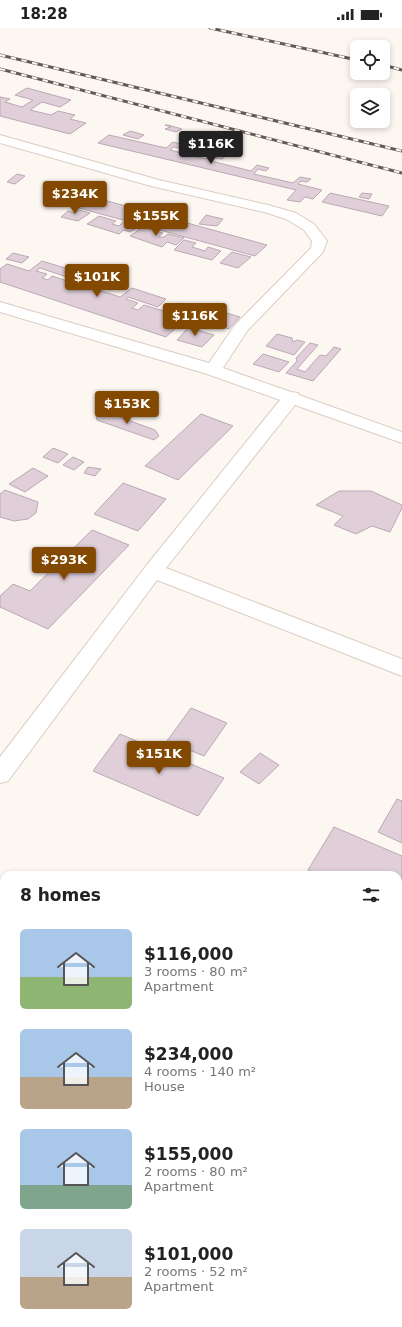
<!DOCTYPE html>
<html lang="en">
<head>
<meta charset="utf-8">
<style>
  :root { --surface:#fff; --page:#f2f2f2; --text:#222; --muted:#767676; --accent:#834900 }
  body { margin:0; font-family:"DejaVu Sans",sans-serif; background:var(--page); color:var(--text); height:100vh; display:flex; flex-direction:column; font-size:15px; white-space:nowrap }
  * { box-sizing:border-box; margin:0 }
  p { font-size:13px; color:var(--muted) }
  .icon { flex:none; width:22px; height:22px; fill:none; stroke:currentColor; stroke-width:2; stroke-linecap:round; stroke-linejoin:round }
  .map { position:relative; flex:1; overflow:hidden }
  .panel { position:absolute; left:0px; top:843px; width:402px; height:456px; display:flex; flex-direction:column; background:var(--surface); border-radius:12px 12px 0 0; box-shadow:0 2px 6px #0003 }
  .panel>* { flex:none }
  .controls { position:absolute; left:350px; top:12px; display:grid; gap:8px }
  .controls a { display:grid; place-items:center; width:40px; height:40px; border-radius:6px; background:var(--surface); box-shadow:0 2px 6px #0003; font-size:20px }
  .price { position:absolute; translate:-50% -34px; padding:0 9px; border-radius:4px; background:var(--accent); color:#fff; font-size:13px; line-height:26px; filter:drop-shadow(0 1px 2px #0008) }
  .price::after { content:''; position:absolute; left:50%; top:24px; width:12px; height:9px; margin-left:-6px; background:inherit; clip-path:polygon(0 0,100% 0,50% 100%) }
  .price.selected { background:#222; color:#fff }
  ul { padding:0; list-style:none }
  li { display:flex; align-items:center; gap:12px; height:100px; padding:0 20px }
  li span { display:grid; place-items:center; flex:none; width:112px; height:80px; border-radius:6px; color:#555 }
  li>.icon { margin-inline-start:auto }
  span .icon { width:48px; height:48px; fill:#fffc; stroke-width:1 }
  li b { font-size:17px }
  h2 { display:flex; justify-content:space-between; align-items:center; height:48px; padding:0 20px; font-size:17px }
  .status { display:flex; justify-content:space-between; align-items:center; height:28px; padding:0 20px; background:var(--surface); direction:ltr }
  .status svg { height:11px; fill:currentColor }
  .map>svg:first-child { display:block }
</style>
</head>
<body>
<div class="status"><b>18:28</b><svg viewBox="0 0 49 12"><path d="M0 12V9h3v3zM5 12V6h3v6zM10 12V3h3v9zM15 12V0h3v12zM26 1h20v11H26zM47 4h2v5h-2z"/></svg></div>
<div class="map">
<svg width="402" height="1299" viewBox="0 0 402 1299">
  <rect width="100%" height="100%" fill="#fdf7f2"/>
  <path fill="#e0cfd9" stroke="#baa9b3" d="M27 60 71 72 60 79 42 74 30 82 51 87 58 83 75 87 70 91 86 95 70 106 0 88V69L10 71 5 74 22 79 33 72 15 67Z
    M165 97H168L182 101 176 104 165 101 171 99Z
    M130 103 144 107 138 111 123 107Z
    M109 107 166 120 173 114 185 117 180 120 174 119 170 122 206 131 214 124 227 127 222 131 215 130 211 133 251 143 257 137 269 140 266 143 258 141 254 146 293 155 300 149 311 151 307 154 301 153 298 156 322 162 313 171 305 169 300 174 287 172 296 162 98 115Z
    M17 146 25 148 15 156 7 154Z
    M70 165 82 168 70 178 58 175Z
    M330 165 389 178 382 188 322 174Z
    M362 165 372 166 369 171 359 169Z
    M93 169 267 217 255 228 79 180Z
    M79 182 90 185 78 193 61 189 68 183 75 185Z
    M206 187 223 191 217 198 199 196Z
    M99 188 116 193 112 196 119 198 123 194 138 199 130 204 124 202 119 206 87 196Z
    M143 199 163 205 158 209H164L168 206 184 210 176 217 167 214 162 219 130 208Z
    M184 212 196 215 192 219 205 223 208 219 221 223 212 232 174 222Z
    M232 224 251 229 238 240 220 235Z
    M13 225 29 229 22 235 6 231Z
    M42 233 75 243 67 249 40 240 36 243 47 246 42 250 48 252 52 248 76 256 87 247 117 257 110 262 84 253 80 256 120 269 132 260 166 271 158 279 128 269 126 271 138 275 132 280 138 282 144 277 167 284 178 275 197 281 191 287 175 282 171 285 187 290 166 309 0 254V241L7 236 29 243Z
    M203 278 240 289 229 301 211 295 218 288 212 286 208 291 195 287Z
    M189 299 203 304 214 307 202 319 177 312Z
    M277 306 292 310 293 314 297 312 305 314 294 327 266 318Z
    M310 315 318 317 297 341 305 344 320 327 326 328 334 319 341 321 313 353 286 345 297 333 296 330Z
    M263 326 289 334 279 344 253 336Z
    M103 383 155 402 159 408 154 412 97 392 96 386Z
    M201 386 233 398 178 452 145 438Z
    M53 420 68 426 58 435 43 429Z
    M73 429 84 434 74 442 63 437Z
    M88 439 101 441 95 448 84 445Z
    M33 440 48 448 25 464 9 456Z
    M123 455 166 471 138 503 94 486Z
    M5 462 38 474 36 485 28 491 14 493 0 489V466Z
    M339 463H371L402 477V480L390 504 372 498 356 506 334 497 343 488 316 477Z
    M92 502 129 517 48 601 0 579V568L13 556 30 563Z
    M191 680 227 695 204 728 167 713Z
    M120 706 224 750 198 788 93 743Z
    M260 725 279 737 259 756 240 744Z
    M397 771 402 773V815L378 804Z
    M334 799 402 828V884L398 882V847H320L308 842Z"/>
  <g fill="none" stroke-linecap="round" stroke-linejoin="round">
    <g stroke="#dcccc0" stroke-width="2">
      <path id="minor" d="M0 107 159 152 268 177 296 185 314 196 327 213 323 224 247 303 223 340 291 364 298 365 299 367 402 404V415L295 377 166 540 402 631V648L157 552 8 753 0 755V729L146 538 280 372 207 346 0 284V274L209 335 235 297 311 220 312 213 304 202 286 191 264 184 151 158 0 115Z"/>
    </g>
    <g stroke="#dcccc0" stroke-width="2">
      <path id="secondary" d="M0 853 4 855V877L0 875Z
        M398 1041 402 1043V1071L398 1069Z"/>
    </g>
    <use href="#minor" fill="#fff" fill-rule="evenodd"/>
    <use href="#secondary" fill="#fff" fill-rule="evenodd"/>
    <g stroke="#615b56" stroke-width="3">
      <path id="rail" d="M210 0 357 32
        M0 27 402 123
        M383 37 402 42
        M0 41 402 145"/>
    </g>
    <use href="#rail" stroke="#fdf7f2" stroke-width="2" stroke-dasharray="5.5" stroke-linecap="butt"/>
  </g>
</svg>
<div class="controls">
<a><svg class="icon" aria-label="locate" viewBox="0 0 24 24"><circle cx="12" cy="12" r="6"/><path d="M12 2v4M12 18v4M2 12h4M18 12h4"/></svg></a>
<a><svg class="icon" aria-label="layers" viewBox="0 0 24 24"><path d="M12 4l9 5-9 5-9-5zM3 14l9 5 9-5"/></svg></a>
</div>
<b class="price selected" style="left:211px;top:137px">$116K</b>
<b class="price" style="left:75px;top:187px">$234K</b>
<b class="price" style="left:156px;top:209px">$155K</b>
<b class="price" style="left:97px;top:270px">$101K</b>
<b class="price" style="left:195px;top:309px">$116K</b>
<b class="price" style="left:127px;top:397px">$153K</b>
<b class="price" style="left:64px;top:553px">$293K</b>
<b class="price" style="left:159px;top:747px">$151K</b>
<section class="panel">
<h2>8 homes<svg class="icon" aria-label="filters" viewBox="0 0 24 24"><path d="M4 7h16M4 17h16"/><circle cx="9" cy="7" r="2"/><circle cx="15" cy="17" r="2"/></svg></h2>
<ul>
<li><span style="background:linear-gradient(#a9c7e8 60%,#8fb573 0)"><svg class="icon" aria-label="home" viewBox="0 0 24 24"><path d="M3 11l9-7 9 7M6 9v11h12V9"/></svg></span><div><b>$116,000</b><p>3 rooms · 80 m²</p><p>Apartment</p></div></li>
<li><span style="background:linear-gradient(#a9c7e8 60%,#b9a48a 0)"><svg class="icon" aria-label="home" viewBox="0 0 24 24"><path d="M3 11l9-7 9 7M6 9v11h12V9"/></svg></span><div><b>$234,000</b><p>4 rooms · 140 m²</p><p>House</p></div></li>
<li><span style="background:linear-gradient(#a9c7e8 70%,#7fa58c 0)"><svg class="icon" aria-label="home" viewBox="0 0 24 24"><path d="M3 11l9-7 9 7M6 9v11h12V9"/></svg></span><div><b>$155,000</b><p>2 rooms · 80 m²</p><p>Apartment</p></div></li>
<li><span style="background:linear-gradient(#c9d6e8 60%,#b9a48a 0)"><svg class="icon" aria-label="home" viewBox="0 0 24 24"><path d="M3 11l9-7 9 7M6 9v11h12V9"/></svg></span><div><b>$101,000</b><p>2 rooms · 52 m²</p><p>Apartment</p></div></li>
</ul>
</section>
</div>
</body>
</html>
